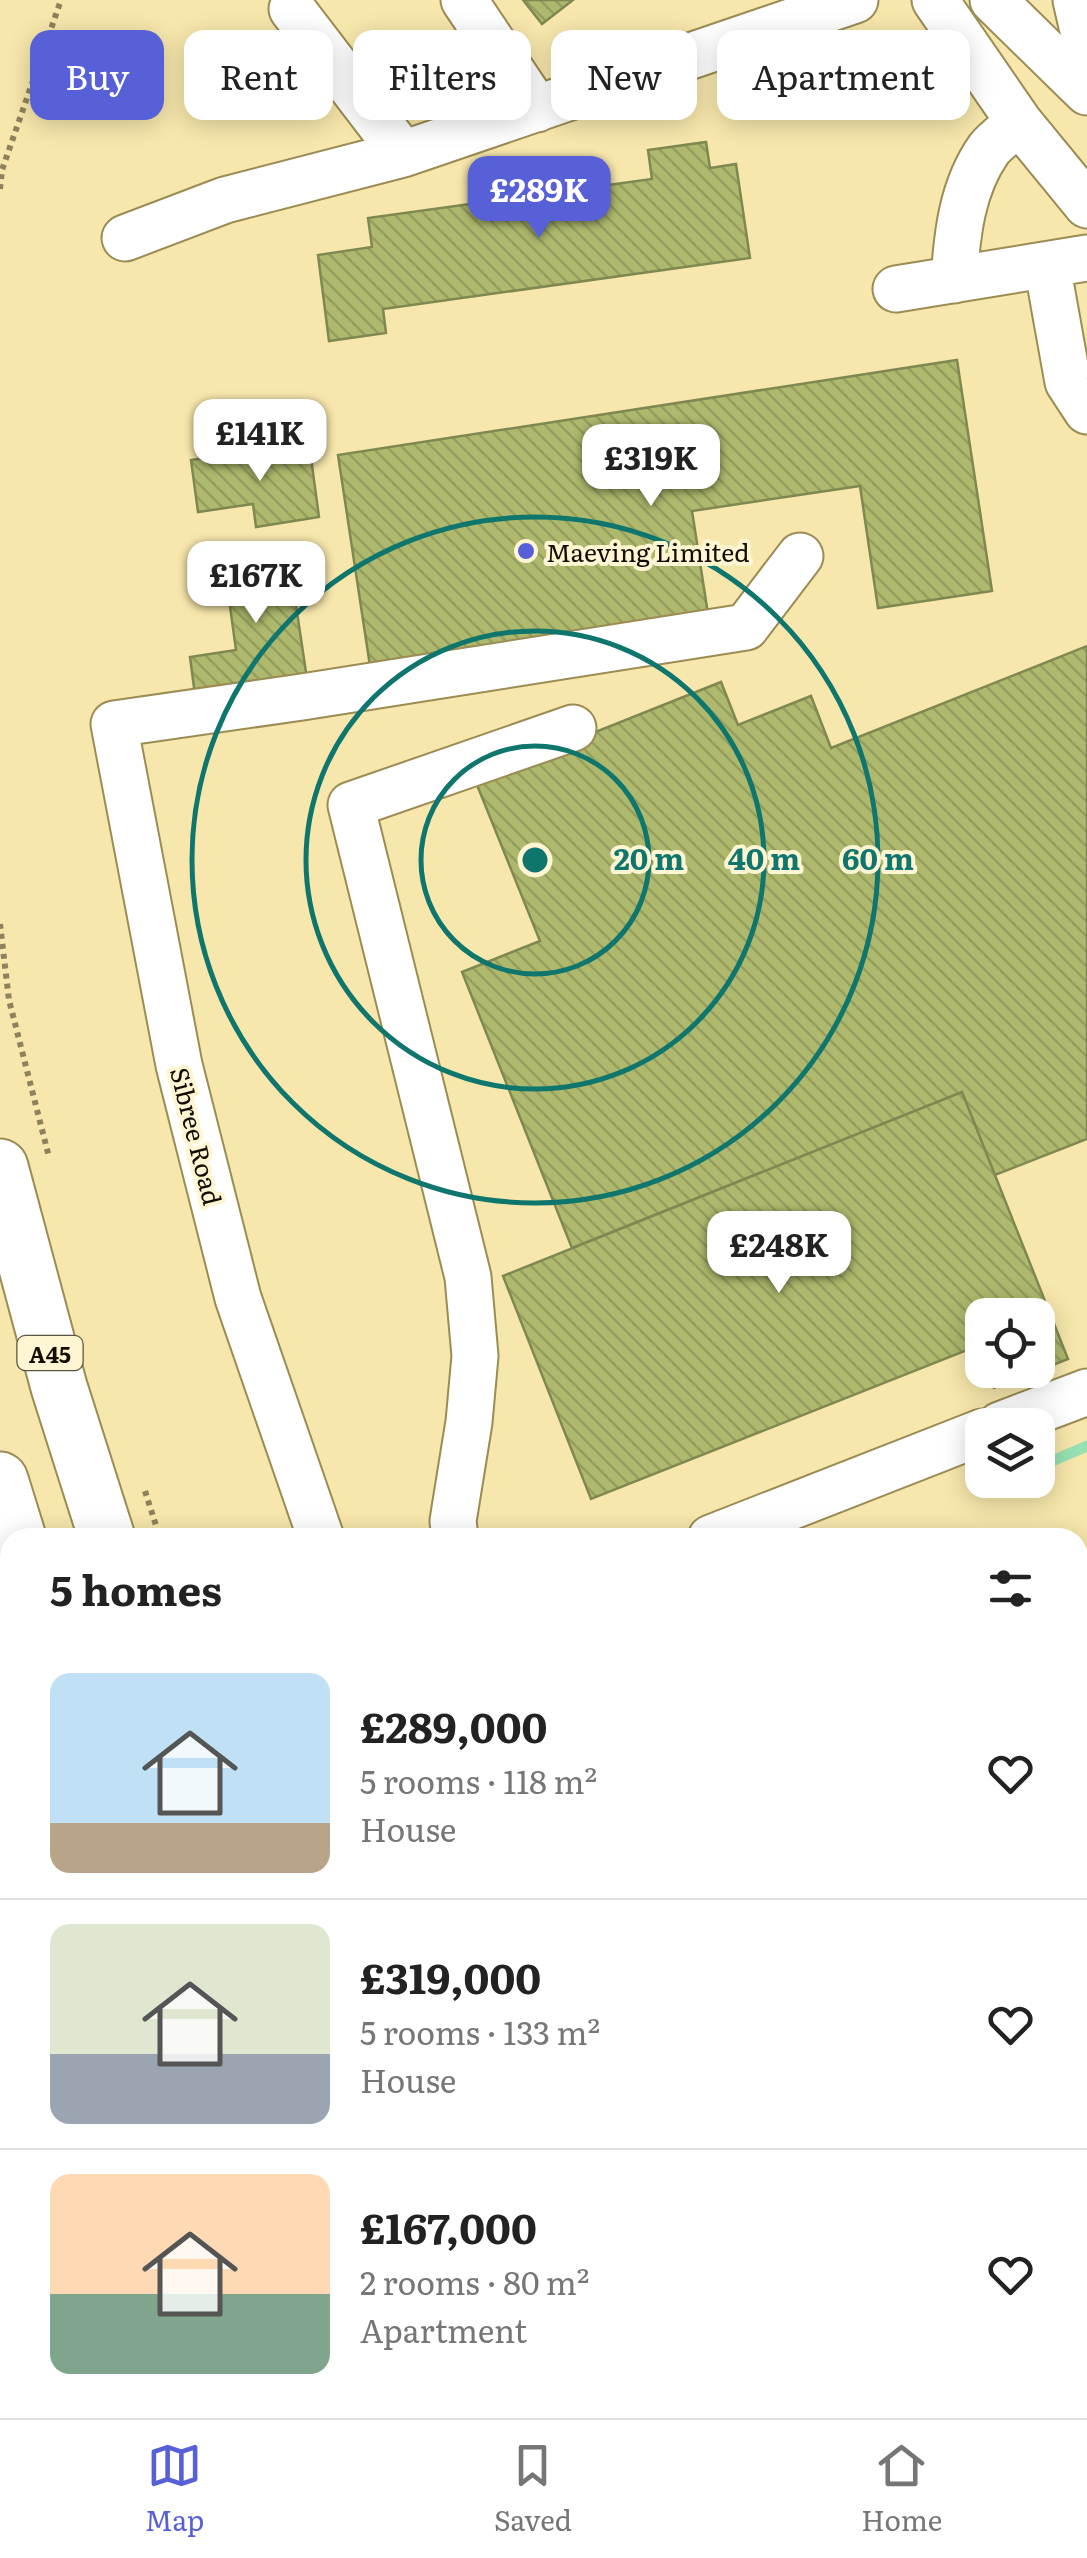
<!DOCTYPE html>
<html lang="en">
<head>
<meta charset="utf-8">
<style>
  :root { --surface:#fff; --page:#f6f6f6; --text:#222; --muted:#767676; --line:#e0e0e0; --accent:#5760d7 }
  body { margin:0; font-family:Literata,serif; background:var(--page); color:var(--text); height:100vh; display:flex; flex-direction:column; font-size:38px; white-space:nowrap }
  * { box-sizing:border-box; margin:0 }
  p { font-size:32px; color:var(--muted) }
  .icon { flex:none; width:55px; height:55px; fill:none; stroke:currentColor; stroke-width:2; stroke-linecap:round; stroke-linejoin:round }
  .map { position:relative; flex:1; overflow:hidden }
  .panel { position:absolute; left:0px; top:1528px; width:1088px; height:892px; display:flex; flex-direction:column; background:var(--surface); border-radius:30px 30px 0 0; box-shadow:0 5px 25px #0003 }
  .panel>* { flex:none }
  .hud { position:absolute; left:30px; top:30px; width:1028px; height:90px; display:flex; gap:20px }
  .buttons { position:absolute; left:965px; top:1298px; display:grid; gap:20px }
  .buttons a { display:grid; place-items:center; width:90px; height:90px; border-radius:20px; background:var(--surface); box-shadow:0 5px 25px #0003; font-size:50px }
  .price { position:absolute; translate:-50% -85px; padding:0 22px; border-radius:20px; background:#fff; color:#222; font-size:32px; line-height:65px; filter:drop-shadow(0 2px 5px #0008) }
  .price::after { content:''; position:absolute; left:50%; top:60px; width:30px; height:22px; margin-left:-15px; background:inherit; clip-path:polygon(0 0,100% 0,50% 100%) }
  .price.selected { background:var(--accent); color:#fff }
  ul { padding:0; list-style:none }
  li { display:flex; align-items:center; gap:30px; height:250px; padding:0 50px }
  li+li { border-top:2px solid var(--line) }
  li span { display:grid; place-items:center; flex:none; width:280px; height:200px; border-radius:20px; color:#555 }
  li>.icon { margin-inline-start:auto }
  span .icon { width:120px; height:120px; fill:#fffc; stroke-width:1 }
  li b { font-size:42px }
  h2 { display:flex; justify-content:space-between; align-items:center; height:120px; padding:0 50px; font-size:42px }
  .pill { padding:0 35px; border-radius:20px; background:var(--surface); box-shadow:0 5px 25px #0003; font-size:35px; line-height:90px }
  .pill.selected { background:var(--accent); color:#fff }
  .tab-bar { display:flex; justify-content:space-around; align-items:center; height:140px; border-top:2px solid var(--line); background:var(--surface); font-size:28px; color:var(--muted) }
  .tab-bar a { display:grid; justify-items:center; gap:5px }
  .tab-bar .selected { color:var(--accent) }
  .map>svg:first-child { display:block }
</style>
</head>
<body>
<div class="map">
<svg width="1087" height="2418" viewBox="0 0 1087 2418">
  <defs>
    <pattern id="forest-firs" width="22" height="20" patternUnits="userSpaceOnUse" patternTransform="scale(2.5)"><rect width="22" height="20" fill="#c3b064"/><path d="M5 1l3.5 6h-7zM16 11l3.5 6h-7z" fill="#a79655"/></pattern>
    <pattern id="building-back-hatch" width="6" height="6" patternUnits="userSpaceOnUse" patternTransform="scale(2.5)"><rect width="6" height="6" fill="#aeb96d"/><path d="M-1 5l2 2M0 0l6 6M5-1l2 2" fill="none" stroke="#959e5d"/></pattern>
  </defs>
  <rect width="100%" height="100%" fill="#f7e7ac"/>
  <path fill="url(#forest-firs)" d="M0 1834 10 1862V2170L0 2175Z"/>
  <g fill="none" stroke-linecap="round" stroke-linejoin="round">
    <path stroke="#98e2b2" stroke-width="11" d="M1038 1467 1087 1446
      M988 1488 1007 1480"/>
  </g>
  <path fill="url(#building-back-hatch)" stroke="#808851" stroke-width="2.5" d="M523 0H573L542 24Z
    M706 142 710 168 736 164 750 258 383 309 386 333 329 341 318 255 372 247 368 218 652 179 648 150Z
    M957 360 992 591 878 608 860 486 692 511 708 614 370 666 338 455Z
    M309 443 319 517 256 527 253 504 198 512 191 460Z
    M287 545 307 679 195 695 190 657 236 650 223 555Z
    M1087 646V1139L995 1175 962 1092 572 1248 462 972 540 941 475 780 721 682 738 725 811 696 831 748Z
    M962 1092 1068 1359 994 1388 987 1370H1038V1315H982V1358L977 1346 591 1499 503 1276Z
    M1087 2168V2353L1078 2356V2171Z
    M10 2321V2410H76L53 2418H11L0 2385V2325Z
    M721 2410H895L898 2418H724Z"/>
  <g fill="none" stroke-linecap="round" stroke-linejoin="round">
    <g stroke="#9b8c54" stroke-width="49">
      <path id="minor" d="M464 0 537 109
        M935 0 1019 122
        M993 0 1087 92
        M1076 0 1087 48
        M292 9 403 154
        M125 238 225 200 403 154 855 0
        M1047 265 1068 382 1087 411
        M954 280C957 234 962 187 989 149 997 139 1010 131 1019 122L1087 205
        M896 289 1087 258
        M1000 1425 1087 1392
        M321 1538 238 1298 179 1065 114 724 302 697 746 627 800 556
        M455 1538 453 1521 469 1422 475 1356 468 1277 351 805 573 728
        M711 1538 982 1432
        M630 2410 633 2418
        M1039 2410 1042 2418"/>
    </g>
    <g stroke="#9b8c54" stroke-width="59">
      <path id="highway" d="M0 1167 59 1387 107 1538
        M0 1480 18 1538
        M323 2410 326 2418
        M410 2410 413 2418"/>
    </g>
    <path stroke="#8e825c" stroke-width="6" stroke-dasharray="5 5" stroke-linecap="butt" d="M0 189 2 170 61 0
      M0 924 9 1000 49 1157
      M145 1491 160 1538
      M0 1672 10 1698
      M244 2410 246 2418"/>
    <use href="#minor" stroke="#fff" stroke-width="45"/>
    <use href="#highway" stroke="#fff" stroke-width="55"/>
  </g>
  <g fill="none" stroke="#0f766e" stroke-width="5">
    <circle cx="535" cy="860" r="114"/>
    <circle cx="535" cy="860" r="229"/>
    <circle cx="535" cy="860" r="343"/>
  </g>
  <circle fill="#5760d7" stroke="#fef5d2" stroke-width="4" cx="526" cy="551" r="10"/>
  <g text-anchor="middle" dominant-baseline="central" stroke-width="8" stroke-linejoin="round" paint-order="stroke">
    <rect fill="#fef5d2" stroke="#5a533f" stroke-width="2.5" x="17.5" y="1336" width="65" height="34" rx="8"/>
    <g font-size="22" font-weight="bold" fill="#130d00">
      <text x="50" y="1353">A45</text>
    </g>
    <g font-size="25" fill="#130d00" stroke="#fef5d2" text-anchor="start">
      <text x="546" y="551">Maeving Limited</text>
    </g>
    <g font-size="25" fill="#130d00" stroke="#fef5d2">
      <text transform="translate(197 1136) rotate(76)">Sibree Road</text>
    </g>
  </g>
  <circle cx="535" cy="860" r="15" fill="#0f766e" stroke="#fef5d2" stroke-width="5"/>
  <g font-size="30" text-anchor="middle" font-weight="bold" fill="#0f766e" stroke="#fef5d2" stroke-width="8" stroke-linejoin="round" paint-order="stroke">
    <text x="649" y="870">20 m</text>
    <text x="764" y="870">40 m</text>
    <text x="878" y="870">60 m</text>
  </g>
</svg>
<div class="buttons">
<a><svg class="icon" aria-label="locate" viewBox="0 0 24 24"><circle cx="12" cy="12" r="6"/><path d="M12 2v4M12 18v4M2 12h4M18 12h4"/></svg></a>
<a><svg class="icon" aria-label="layers" viewBox="0 0 24 24"><path d="M12 4l9 5-9 5-9-5zM3 14l9 5 9-5"/></svg></a>
</div>
<b class="price selected" style="left:539px;top:241px">£289K</b>
<b class="price" style="left:260px;top:484px">£141K</b>
<b class="price" style="left:651px;top:509px">£319K</b>
<b class="price" style="left:256px;top:626px">£167K</b>
<b class="price" style="left:779px;top:1296px">£248K</b>
<div class="hud">
<a class="pill selected">Buy</a>
<a class="pill">Rent</a>
<a class="pill">Filters</a>
<a class="pill">New</a>
<a class="pill">Apartment</a>
</div>
<section class="panel">
<h2>5 homes<svg class="icon" aria-label="filters" viewBox="0 0 24 24"><path d="M4 7h16M4 17h16"/><circle cx="9" cy="7" r="2"/><circle cx="15" cy="17" r="2"/></svg></h2>
<ul>
<li><span style="background:linear-gradient(#bfe0f5 75%,#b9a48a 0)"><svg class="icon" aria-label="home" viewBox="0 0 24 24"><path d="M3 11l9-7 9 7M6 9v11h12V9"/></svg></span><div><b>£289,000</b><p>5 rooms · 118 m²</p><p>House</p></div><svg class="icon" aria-label="heart" viewBox="0 0 24 24"><path d="M12 20l-8-8c-3-5 5-10 8-4 3-6 11-1 8 4z"/></svg></li>
<li><span style="background:linear-gradient(#dfe7d0 65%,#9aa5b1 0)"><svg class="icon" aria-label="home" viewBox="0 0 24 24"><path d="M3 11l9-7 9 7M6 9v11h12V9"/></svg></span><div><b>£319,000</b><p>5 rooms · 133 m²</p><p>House</p></div><svg class="icon" aria-label="heart" viewBox="0 0 24 24"><path d="M12 20l-8-8c-3-5 5-10 8-4 3-6 11-1 8 4z"/></svg></li>
<li><span style="background:linear-gradient(#ffd9b3 60%,#7fa58c 0)"><svg class="icon" aria-label="home" viewBox="0 0 24 24"><path d="M3 11l9-7 9 7M6 9v11h12V9"/></svg></span><div><b>£167,000</b><p>2 rooms · 80 m²</p><p>Apartment</p></div><svg class="icon" aria-label="heart" viewBox="0 0 24 24"><path d="M12 20l-8-8c-3-5 5-10 8-4 3-6 11-1 8 4z"/></svg></li>
</ul>
</section>
</div>
<nav class="tab-bar">
<a class="selected"><svg class="icon" aria-label="map" viewBox="0 0 24 24"><path d="M3 6l6-2 6 2 6-2v14l-6 2-6-2-6 2zM9 4v14M15 6v14"/></svg>Map</a>
<a><svg class="icon" aria-label="saved" viewBox="0 0 24 24"><path d="M7 4h10v16l-5-4-5 4z"/></svg>Saved</a>
<a><svg class="icon" aria-label="home" viewBox="0 0 24 24"><path d="M3 11l9-7 9 7M6 9v11h12V9"/></svg>Home</a>
</nav>
</body>
</html>
